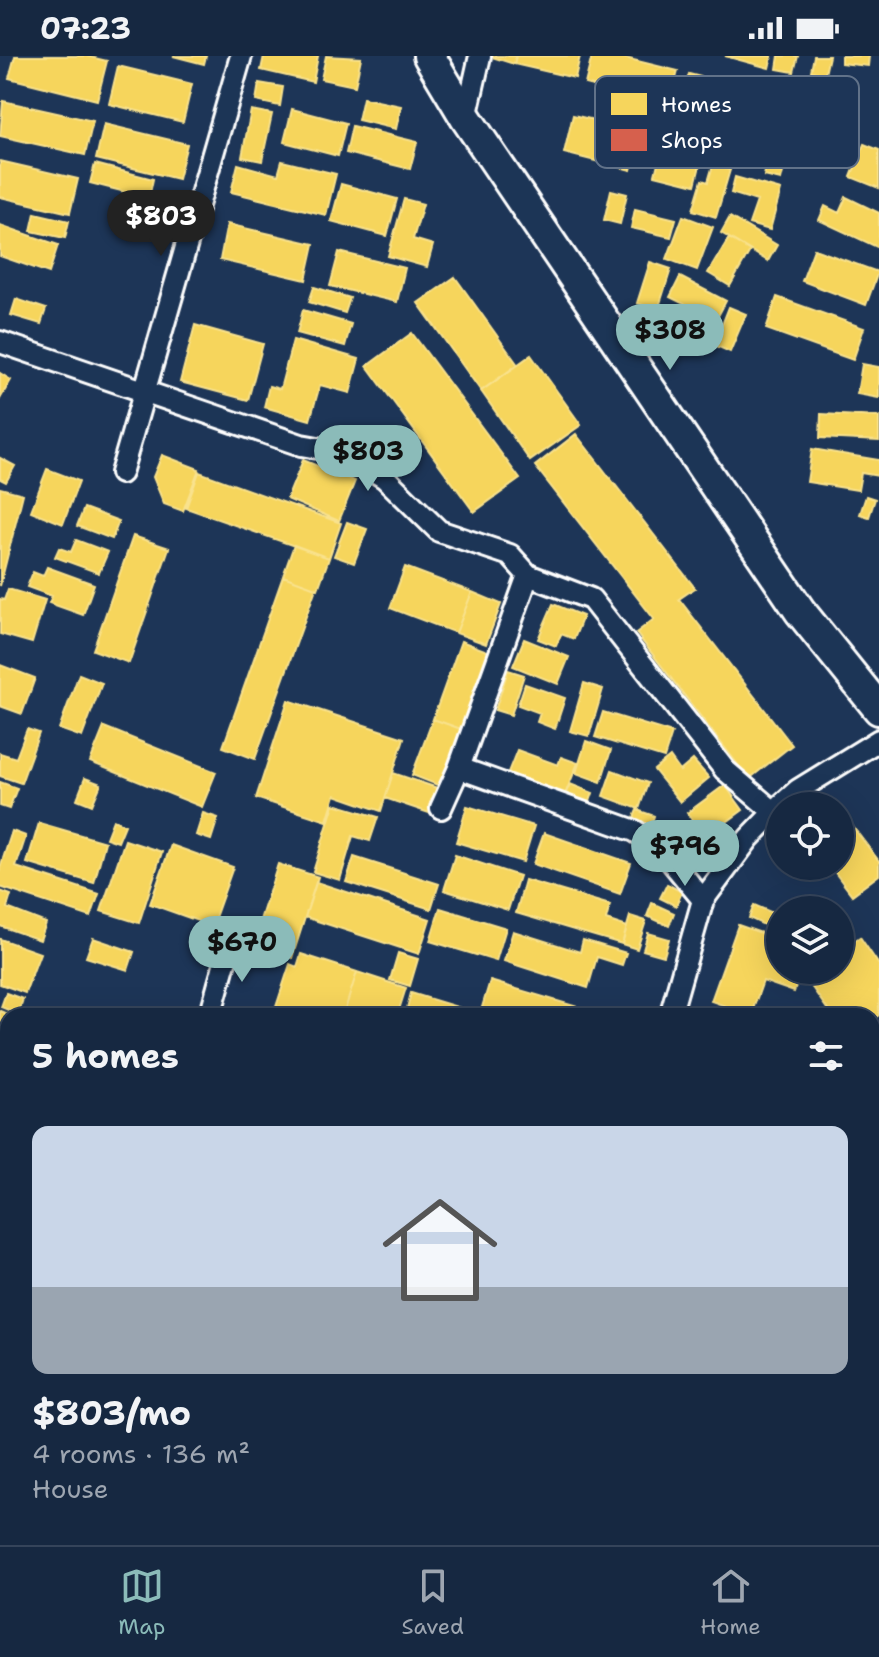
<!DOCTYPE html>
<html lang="en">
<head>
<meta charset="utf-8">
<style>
  :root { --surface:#162841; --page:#1f3048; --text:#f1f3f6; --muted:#9ea6b1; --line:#35445a; --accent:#8bbbb9 }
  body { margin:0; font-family:"Shantell Sans",sans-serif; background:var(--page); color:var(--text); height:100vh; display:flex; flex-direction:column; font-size:30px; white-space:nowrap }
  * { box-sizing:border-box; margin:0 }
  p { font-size:26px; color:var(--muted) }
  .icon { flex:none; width:44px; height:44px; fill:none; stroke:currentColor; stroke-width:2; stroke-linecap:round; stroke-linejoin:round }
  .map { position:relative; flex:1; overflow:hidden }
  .sheet { position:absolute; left:0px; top:952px; width:880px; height:538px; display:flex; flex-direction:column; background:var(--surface); border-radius:24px 24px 0 0; box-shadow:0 8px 32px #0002,0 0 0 2px var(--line) }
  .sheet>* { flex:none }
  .fabs { position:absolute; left:766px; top:736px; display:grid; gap:16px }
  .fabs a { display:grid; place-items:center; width:88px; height:88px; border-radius:50%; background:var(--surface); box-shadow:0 8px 32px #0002,0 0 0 2px var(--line); font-size:40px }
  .price { position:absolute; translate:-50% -68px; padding:0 18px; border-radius:28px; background:var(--accent); color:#111; font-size:26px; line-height:52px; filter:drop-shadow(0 2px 4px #0008) }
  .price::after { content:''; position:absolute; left:50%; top:48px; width:24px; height:18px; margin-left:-12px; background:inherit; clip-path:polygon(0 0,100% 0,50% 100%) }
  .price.active { background:#222; color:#fff }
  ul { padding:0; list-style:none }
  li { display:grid; align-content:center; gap:16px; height:424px; padding:0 32px }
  li span { display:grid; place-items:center; height:248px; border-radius:16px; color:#555 }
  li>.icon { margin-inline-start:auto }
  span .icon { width:144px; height:144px; fill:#fffc; stroke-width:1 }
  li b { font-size:34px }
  h2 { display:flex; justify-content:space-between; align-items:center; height:96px; padding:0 32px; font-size:34px }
  .status { display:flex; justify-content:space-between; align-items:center; height:56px; padding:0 40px; background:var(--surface); direction:ltr }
  .status svg { height:22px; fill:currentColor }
  .tab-bar { display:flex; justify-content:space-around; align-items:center; height:112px; border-top:2px solid var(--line); background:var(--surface); font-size:22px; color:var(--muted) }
  .tab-bar a { display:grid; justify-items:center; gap:4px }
  .tab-bar .active { color:var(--accent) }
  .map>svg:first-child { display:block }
</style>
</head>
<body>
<div class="status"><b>07:23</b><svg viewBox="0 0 49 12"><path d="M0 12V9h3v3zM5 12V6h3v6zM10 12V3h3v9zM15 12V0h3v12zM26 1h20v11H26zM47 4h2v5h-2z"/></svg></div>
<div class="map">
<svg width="879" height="1489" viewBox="0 0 879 1489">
  <rect width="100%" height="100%" fill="#1d3557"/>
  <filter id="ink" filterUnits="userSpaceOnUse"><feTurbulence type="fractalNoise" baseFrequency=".0125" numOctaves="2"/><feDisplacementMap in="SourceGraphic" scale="16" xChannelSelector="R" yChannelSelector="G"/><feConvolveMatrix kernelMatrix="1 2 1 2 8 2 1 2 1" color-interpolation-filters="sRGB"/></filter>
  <g filter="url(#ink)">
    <path fill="#2a4161" d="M0 1006 8 1008V1373L0 1372Z"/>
    <path fill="#f6d55c" stroke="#f9e28d" stroke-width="2" d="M15 0H86L107 5 97 44 9 22Z
      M173 0H206L204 8Z
      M264 0H318L313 26 261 14Z
      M326 0 361 2 355 30 321 23Z
      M489 0H516L514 8Z
      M516 0H580L575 22 514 8Z
      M592 0H617L678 15 669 49 585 28Z
      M725 0H772L769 12Z
      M779 0H798L794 16 777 13Z
      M814 0H829L825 18 811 15Z
      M841 0H869L868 10 841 7Z
      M118 10 192 28 183 66 109 48Z
      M689 18 736 30 729 58 681 45Z
      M259 27 283 31 280 50 256 45Z
      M363 42 401 50 396 73 358 64Z
      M3 45 93 65 85 99 0 80Z
      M292 53 346 67 338 100 284 86Z
      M251 54 272 58 262 105 242 101Z
      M573 59 658 79 653 101 635 97 631 114 564 97Z
      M768 62 805 72 795 110 785 108 781 124 764 120 768 101 729 91 735 68 765 75Z
      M669 63 686 67 680 87 704 94 695 129 655 119Z
      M104 68 187 88 178 123 96 103Z
      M352 70 417 86 410 113 346 97Z
      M864 88 879 94V132L851 121Z
      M0 105 78 123 70 157 0 141Z
      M282 105 336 118 326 159 231 136 238 108 278 119Z
      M95 108 153 123 149 142 90 127Z
      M713 109 730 114 716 161 693 154 702 124 708 126Z
      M735 121 781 134 770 174 749 168 757 145 731 137Z
      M341 128 397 143 387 180 331 165Z
      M611 134 627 138 620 168 604 164Z
      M846 141 879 157V192L819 164 825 150 839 157Z
      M404 143 423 148 413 183 433 189 427 211 388 200Z
      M635 153 676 163 671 181 631 172Z
      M35 157 69 165 65 182 31 175Z
      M683 160 713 171 697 214 667 203Z
      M730 161 777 189 768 205 721 177Z
      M227 168 314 188 306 224 220 204Z
      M0 169 58 189 49 217 0 200Z
      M729 182 750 195 730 230 708 217Z
      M814 193 878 216 866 249 802 225Z
      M339 196 405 212 397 246 330 230Z
      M650 206 671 213 658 254 637 247Z
      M455 221 518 309 481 335 418 247Z
      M680 221 726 245 716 264 670 241Z
      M314 231 350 242 345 257 309 246Z
      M777 241 864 272 853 304 766 273Z
      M16 243 46 253 41 268 11 259Z
      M729 251 746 258 730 296 714 289Z
      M303 254 351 268 345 290 297 277Z
      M195 269 263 288 248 344 180 326Z
      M412 277 520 423 474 456 367 310Z
      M293 284 359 303 350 337 320 329 310 364 264 351 269 330 280 333Z
      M531 299 581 369 530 405 481 335Z
      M862 308 879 311V342L857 338Z
      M0 317 11 324 0 343Z
      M821 358 879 361V385L820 382Z
      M576 378 695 532 679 543 792 689 749 723 636 577 654 563 535 410Z
      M812 393 879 404V420L861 417 858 434 807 426Z
      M162 399 199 413 183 455 164 448 153 421Z
      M0 402 15 410 6 426 0 423Z
      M303 404 355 425 339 465 287 443Z
      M47 413 79 425 63 468 31 455Z
      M199 416 341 467 329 502 186 452Z
      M0 432 23 438 0 530Z
      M866 440 875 443 869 461 860 458Z
      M84 452 119 465 112 483 77 470Z
      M347 466 367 473 354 507 334 500Z
      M133 480 169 492 129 607 93 594Z
      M76 484 108 496 99 517 55 501 59 492 71 496Z
      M294 489 329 502 318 533 283 520Z
      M47 511 94 528 83 559 49 547 52 540 27 531 33 516 43 520Z
      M405 511 472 536 456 577 390 552Z
      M283 520 316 532 255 703 223 691Z
      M8 533 45 544 32 587 0 578V543L4 544Z
      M472 536 501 548 486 588 456 577Z
      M553 548 583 560 574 583 561 578 556 590 538 583Z
      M524 583 569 601 558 628 513 610Z
      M461 585 490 596 461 673 433 663Z
      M0 609 35 622 22 658 0 650Z
      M508 614 524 619 511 659 495 654Z
      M79 618 102 627 82 681 59 673Z
      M584 627 603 633 589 680 570 675Z
      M525 628 565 642 555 673 537 666 540 657 518 649Z
      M288 644 404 682 381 755 335 739 327 765 256 742Z
      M603 656 672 677 664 702 595 681Z
      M433 663 461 673 440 730 412 719Z
      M104 671 216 716 202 751 90 706Z
      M27 673 39 677 21 727 0 720V697L16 702Z
      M586 685 611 694 601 726 576 717Z
      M517 694 558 709 561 701 578 707 564 741 507 719Z
      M670 701 680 715 693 704 709 722 680 746 654 714Z
      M612 714 648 727 639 753 603 740Z
      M393 717 437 732 429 757 385 742Z
      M85 722 101 728 92 749 77 743Z
      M0 726 17 732 9 753 0 750Z
      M570 728 593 737 588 751 564 741Z
      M725 729 743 754 705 782 687 757Z
      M334 748 378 761 370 785 353 780 340 824 313 816Z
      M467 750 534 770 523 806 456 786Z
      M637 754 654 760 651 770 633 764Z
      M840 754 879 805V819L852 839 830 810H840Z
      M203 757 218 762 211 784 196 779Z
      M113 764 125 769 118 786 106 782Z
      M39 767 105 786 94 827 27 807Z
      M12 775 26 780 16 811 99 838 91 861 0 831V812Z
      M544 777 631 807 620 838 533 808Z
      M125 784 162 796 139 867 101 855Z
      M171 789 233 811 212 870 150 848Z
      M455 799 519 820 508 854 444 834Z
      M354 801 439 828 431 853 346 826Z
      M278 808 318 821 292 902 252 889Z
      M525 824 610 849 606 864 627 871 622 888 516 857Z
      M316 826 430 863 419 898 305 861Z
      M667 828 682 836 676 850 660 842Z
      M0 835 11 839 7 852 46 867 40 884 0 870Z
      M652 847 674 857 669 870 647 860Z
      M754 849 780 860 775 874 749 862Z
      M440 852 506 872 496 905 430 885Z
      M630 860 646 865 637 893 622 888Z
      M738 869 779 883 774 897 780 899V914H802L794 936 763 925 751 959 711 945Z
      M513 875 580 896 583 884 626 897 622 909 597 901 588 932 504 905Z
      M648 877 669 883 664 900 643 894Z
      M860 881 879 909V959L872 964V960H832L804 920 813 914H840V895Z
      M93 882 134 896 128 914 86 901Z
      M0 883 40 897 25 937 0 928Z
      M398 897 418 903 410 930 390 924Z
      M301 898 357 916 343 960H273L290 908 297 911Z
      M357 916 406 932 397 960H343Z
      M490 925 608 960H489L480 958Z
      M6 937 23 943 18 958 1 951Z
      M411 937 480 958 489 960H405Z
      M0 955 12 960H8L7 996 0 993Z
      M872 997 879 999V1034L872 1031Z
      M872 1040 879 1043V1072L872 1069Z
      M872 1232 879 1234V1261L872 1259Z
      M872 1301 879 1303V1395L872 1393Z
      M0 1401 8 1402V1468L0 1466Z
      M872 1404 879 1406V1439L872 1437Z
      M72 1482H158L157 1489H71Z
      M230 1482H301L299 1489H228Z
      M337 1482H362L361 1489H336Z
      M394 1482H483L482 1489H392Z
      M778 1482H818L816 1489Z"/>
    <path fill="#d6604d" stroke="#e29082" stroke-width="2" d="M0 1009 8 1010 4 1033 0 1032Z
      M3 1038 8 1039V1105L0 1103Z
      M0 1108 6 1109 0 1144Z
      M6 1109H8V1173L0 1172Z
      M0 1180 7 1181 0 1219Z
      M7 1181 8 1182V1241L0 1239Z
      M0 1256 8 1257 0 1304Z
      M8 1258V1316L0 1315Z
      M0 1326 8 1328V1368L0 1366Z"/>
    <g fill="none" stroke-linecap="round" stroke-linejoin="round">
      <g stroke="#fff" stroke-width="26">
        <path id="street" d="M466 62 480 0
          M0 286 301 389 346 397 385 422 439 475 510 499 528 519 459 712 441 752
          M121 417 241 0
          M528 519 591 543 725 714 774 756
          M459 712 635 775 661 793 703 844
          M780 750 798 734 879 684
          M210 960 231 884
          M670 960 703 844 749 782 780 750
          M872 1268 879 1271
          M580 1489 582 1482"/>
      </g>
      <g stroke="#fff" stroke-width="36">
        <path id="secondary" d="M429 0 466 62 800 555 879 653"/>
      </g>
      <use href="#street" stroke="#1d3557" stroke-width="20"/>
      <use href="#secondary" stroke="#1d3557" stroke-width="30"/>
    </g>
  </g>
  <rect x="595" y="20" width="264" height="92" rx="12" fill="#1d3557" stroke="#617289" stroke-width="2"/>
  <rect x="611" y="37" width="36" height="22" fill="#f6d55c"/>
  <rect x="611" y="73" width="36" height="22" fill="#d6604d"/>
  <g font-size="22" fill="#fff">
    <text x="661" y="56">Homes</text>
    <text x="661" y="92">Shops</text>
  </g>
</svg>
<div class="fabs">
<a><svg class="icon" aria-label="locate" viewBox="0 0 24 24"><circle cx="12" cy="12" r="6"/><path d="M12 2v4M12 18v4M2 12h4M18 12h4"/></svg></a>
<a><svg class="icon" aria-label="layers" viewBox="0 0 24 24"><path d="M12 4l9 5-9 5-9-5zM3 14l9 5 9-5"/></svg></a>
</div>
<b class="price active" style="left:161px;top:202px">$803</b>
<b class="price" style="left:670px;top:316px">$308</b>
<b class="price" style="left:368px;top:437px">$803</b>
<b class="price" style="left:685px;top:832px">$796</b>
<b class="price" style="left:242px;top:928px">$670</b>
<section class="sheet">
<h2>5 homes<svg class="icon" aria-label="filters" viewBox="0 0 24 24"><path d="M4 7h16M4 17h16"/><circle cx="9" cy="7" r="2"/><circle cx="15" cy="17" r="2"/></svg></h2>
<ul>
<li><span style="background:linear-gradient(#c9d6e8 65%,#9aa5b1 0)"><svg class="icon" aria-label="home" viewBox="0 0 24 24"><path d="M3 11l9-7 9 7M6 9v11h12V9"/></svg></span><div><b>$803/mo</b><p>4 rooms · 136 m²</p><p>House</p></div></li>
</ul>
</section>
</div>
<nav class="tab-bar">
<a class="active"><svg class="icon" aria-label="map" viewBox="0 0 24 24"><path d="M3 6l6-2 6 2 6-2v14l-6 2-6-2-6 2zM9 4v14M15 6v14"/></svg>Map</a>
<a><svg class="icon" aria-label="saved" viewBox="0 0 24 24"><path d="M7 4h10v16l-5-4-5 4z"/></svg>Saved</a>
<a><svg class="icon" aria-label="home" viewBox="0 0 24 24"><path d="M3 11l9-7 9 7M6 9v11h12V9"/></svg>Home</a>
</nav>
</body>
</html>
